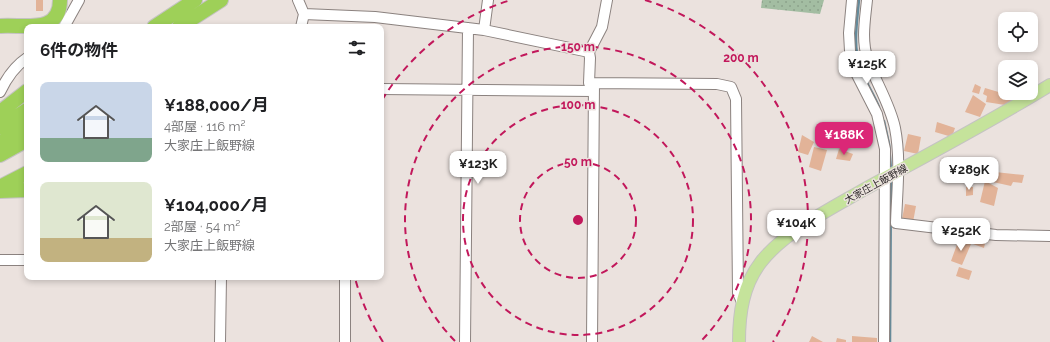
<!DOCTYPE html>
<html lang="ja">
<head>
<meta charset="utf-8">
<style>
  :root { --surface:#fff; --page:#f2f2f2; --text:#202124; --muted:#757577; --accent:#db2777 }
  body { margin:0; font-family:Raleway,"Noto Sans JP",sans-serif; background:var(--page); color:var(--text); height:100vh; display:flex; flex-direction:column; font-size:15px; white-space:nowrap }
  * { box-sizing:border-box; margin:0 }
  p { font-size:13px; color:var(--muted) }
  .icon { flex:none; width:22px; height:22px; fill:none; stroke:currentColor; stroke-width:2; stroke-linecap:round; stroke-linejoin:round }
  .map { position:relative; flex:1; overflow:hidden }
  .drawer { position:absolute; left:24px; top:24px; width:360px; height:256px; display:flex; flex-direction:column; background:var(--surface); border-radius:8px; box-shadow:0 2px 6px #0003 }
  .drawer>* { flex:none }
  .buttons { position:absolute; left:998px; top:12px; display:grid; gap:8px }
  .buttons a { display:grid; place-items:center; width:40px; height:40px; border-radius:8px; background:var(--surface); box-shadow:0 2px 6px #0003; font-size:20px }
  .price { position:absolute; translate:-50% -34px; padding:0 9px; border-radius:8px; background:#fff; color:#222; font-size:13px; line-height:26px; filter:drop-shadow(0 1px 2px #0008) }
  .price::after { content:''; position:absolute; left:50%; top:24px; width:12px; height:9px; margin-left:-6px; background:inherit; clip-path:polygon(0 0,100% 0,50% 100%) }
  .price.current { background:var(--accent); color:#fff }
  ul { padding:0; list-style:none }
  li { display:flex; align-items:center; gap:12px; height:100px; padding:0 16px }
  li span { display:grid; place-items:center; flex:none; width:112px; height:80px; border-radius:8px; color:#555 }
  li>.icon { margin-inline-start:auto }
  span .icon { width:48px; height:48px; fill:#fffc; stroke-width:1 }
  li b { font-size:17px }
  h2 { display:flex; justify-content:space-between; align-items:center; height:48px; padding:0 16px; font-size:17px }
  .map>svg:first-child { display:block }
</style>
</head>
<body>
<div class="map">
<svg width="1050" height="342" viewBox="0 0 1050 342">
  <defs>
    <pattern id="garden-dots" width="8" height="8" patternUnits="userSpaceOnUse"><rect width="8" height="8" fill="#a3bda2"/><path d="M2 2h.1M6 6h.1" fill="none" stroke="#8ca28b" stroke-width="1.8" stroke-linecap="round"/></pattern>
  </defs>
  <rect width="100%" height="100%" fill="#ebe2de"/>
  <path fill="url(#garden-dots)" d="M762 0H824L820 14 761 8Z"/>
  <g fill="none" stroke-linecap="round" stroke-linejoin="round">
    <path stroke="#648a9a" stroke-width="2.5" d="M859 0C857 22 853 46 860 68 865 81 874 94 879 107
      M884 121 889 144 891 170
      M890 342 891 179"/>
  </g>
  <path fill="#e2b398" d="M36 0H43V11H36Z
    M975 84 981 87 979 94 972 92Z
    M985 88 1012 96 1011 102 1005 105 986 102 987 96 983 94Z
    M973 95 986 104 980 117 965 112Z
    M937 122 955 128 952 137 935 132Z
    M908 134 921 137 918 154 904 151Z
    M802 135 814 142 808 155 798 152Z
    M814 147 827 150 821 171 809 167Z
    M839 149 853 154 850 161 836 159Z
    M995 172 1024 175 1022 183 1013 182 1011 186 993 182Z
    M985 181 998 188 994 206 980 202Z
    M966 187H973V195L966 196Z
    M905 204 916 206 913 222 902 219Z
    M976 236 986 239 984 248 973 244Z
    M959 239 971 244 962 265 951 261Z
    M959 267 972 271 969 280 956 276Z
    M812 336 823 342H809Z
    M852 336 877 338V342H852Z
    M837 338 846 340V342H836Z"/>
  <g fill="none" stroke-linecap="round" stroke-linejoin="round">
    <g stroke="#8b827f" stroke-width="12">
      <path id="minor" d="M298 0 304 14 301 27
        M607 0 602 27 589 52 590 58 589 83 717 84 731 87 736 99 738 293 742 302
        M852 0 849 33 850 51 854 69 877 114 885 149 884 342
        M867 0C865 20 861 41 868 60 876 83 890 104 895 128 901 159 897 191 896 223L996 235 1050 236
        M304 14 375 17 484 30 589 52
        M64 27 79 0
        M484 30 488 0
        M381 89 594 91
        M0 92C6 79 15 66 27 58
        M0 260H27
        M220 342 221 277
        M345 342V277
        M465 342 468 28
        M592 342 594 83"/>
    </g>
    <g stroke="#c4c3c2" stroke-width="14">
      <path id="major" d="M739 342C739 313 743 285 761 262 784 232 832 208 865 189 927 155 990 122 1050 85"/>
    </g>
    <g stroke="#c4c3c2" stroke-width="16">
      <path id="highway" d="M0 26C24 24 60 35 60 0
        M154 27 195 0
        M179 27 221 0
        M0 112 27 91
        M0 127 27 110
        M0 143 27 125
        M0 155 27 140
        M0 187 27 173
        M0 191 27 190"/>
    </g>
    <use href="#minor" stroke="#fff" stroke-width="10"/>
    <use href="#major" stroke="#c5e39b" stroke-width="12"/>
    <use href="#highway" stroke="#9ed058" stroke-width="14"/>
  </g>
  <g fill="none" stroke="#c2185b" stroke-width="2" stroke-dasharray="7 5">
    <circle cx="578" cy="220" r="58"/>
    <circle cx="578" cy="220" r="115"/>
    <path d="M455 341A173 173 0 1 1 701 341"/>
    <path d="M383 342A230 230 0 0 1 355 278M382 100A230 230 0 0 1 511 0M645 0A230 230 0 0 1 773 342"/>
  </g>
  <g text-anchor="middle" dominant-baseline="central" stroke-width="3" stroke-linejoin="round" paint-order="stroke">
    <g font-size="10" fill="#2b2726" stroke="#ebe2de">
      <text transform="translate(876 184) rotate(-29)">大家庄上飯野線</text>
    </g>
  </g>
  <circle cx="578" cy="220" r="6" fill="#c2185b" stroke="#ebe2de" stroke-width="2"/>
  <g font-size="12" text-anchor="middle" font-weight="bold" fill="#c2185b" stroke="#ebe2de" stroke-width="3" stroke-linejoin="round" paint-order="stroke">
    <text x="578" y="51">150 m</text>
    <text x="741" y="62">200 m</text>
    <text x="578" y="109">100 m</text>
    <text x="578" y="166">50 m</text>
  </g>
</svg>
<div class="buttons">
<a><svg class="icon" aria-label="locate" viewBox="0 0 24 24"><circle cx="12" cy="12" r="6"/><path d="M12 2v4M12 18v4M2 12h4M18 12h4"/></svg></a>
<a><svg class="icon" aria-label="layers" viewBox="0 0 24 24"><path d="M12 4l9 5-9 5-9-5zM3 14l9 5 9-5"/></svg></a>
</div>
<b class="price" style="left:867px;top:85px">¥125K</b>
<b class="price current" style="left:844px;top:156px">¥188K</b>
<b class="price" style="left:478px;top:185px">¥123K</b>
<b class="price" style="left:969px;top:191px">¥289K</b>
<b class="price" style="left:796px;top:244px">¥104K</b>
<b class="price" style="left:961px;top:252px">¥252K</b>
<section class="drawer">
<h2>6件の物件<svg class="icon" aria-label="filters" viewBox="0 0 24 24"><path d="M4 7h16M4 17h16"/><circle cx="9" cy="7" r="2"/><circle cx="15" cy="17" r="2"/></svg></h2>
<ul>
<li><span style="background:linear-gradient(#c9d6e8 70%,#7fa58c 0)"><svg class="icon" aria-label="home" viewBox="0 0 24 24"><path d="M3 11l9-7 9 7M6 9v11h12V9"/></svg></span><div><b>¥188,000/月</b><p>4部屋 · 116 m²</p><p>大家庄上飯野線</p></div></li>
<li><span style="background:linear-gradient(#dfe7d0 70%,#c2b280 0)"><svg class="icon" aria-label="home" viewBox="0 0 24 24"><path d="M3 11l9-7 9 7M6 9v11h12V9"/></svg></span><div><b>¥104,000/月</b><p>2部屋 · 54 m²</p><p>大家庄上飯野線</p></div></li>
</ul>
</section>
</div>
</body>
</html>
